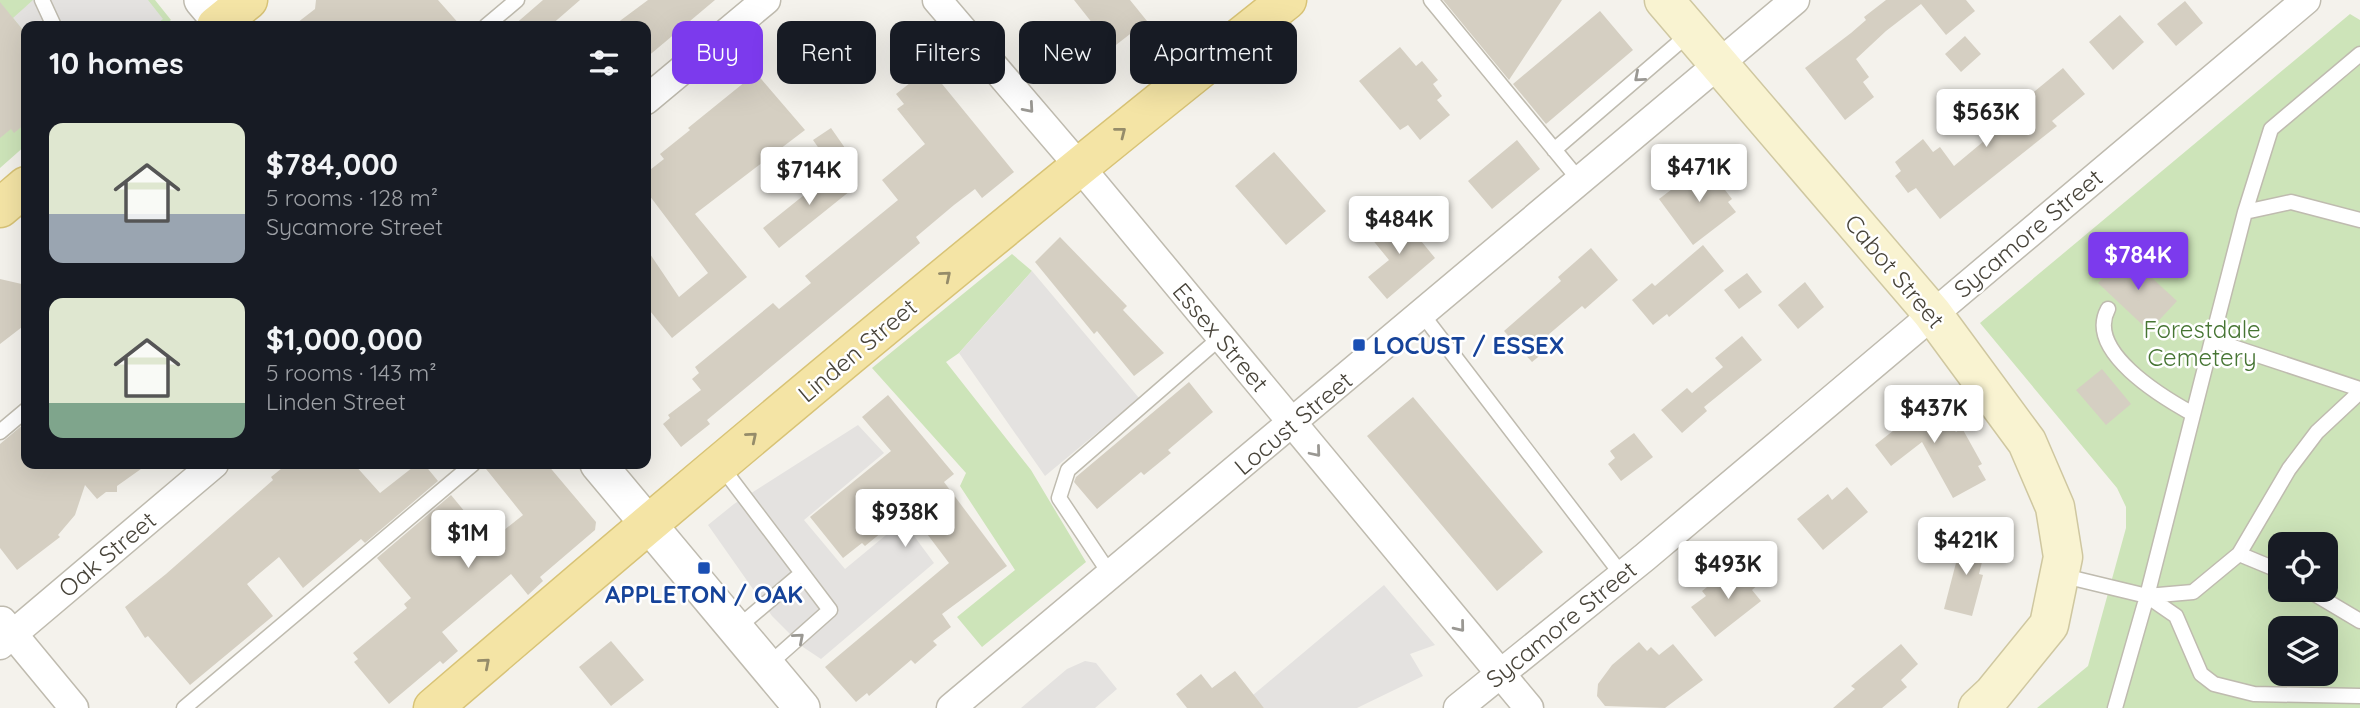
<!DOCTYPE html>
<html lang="en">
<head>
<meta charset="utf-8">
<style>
  :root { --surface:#171b24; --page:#20242c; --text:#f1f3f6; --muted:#9ea1a6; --accent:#7c3aed }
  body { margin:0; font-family:Quicksand,sans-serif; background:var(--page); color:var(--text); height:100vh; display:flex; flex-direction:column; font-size:26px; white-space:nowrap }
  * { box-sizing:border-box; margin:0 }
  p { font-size:23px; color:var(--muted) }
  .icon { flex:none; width:38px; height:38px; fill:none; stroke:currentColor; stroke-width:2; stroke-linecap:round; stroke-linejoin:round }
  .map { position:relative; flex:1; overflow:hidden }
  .drawer { position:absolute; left:21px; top:21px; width:630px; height:448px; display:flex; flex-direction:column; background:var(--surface); border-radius:14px; box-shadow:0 7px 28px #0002 }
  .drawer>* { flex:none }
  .hud { position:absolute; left:672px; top:21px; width:665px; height:63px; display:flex; gap:14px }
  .fabs { position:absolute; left:2268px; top:532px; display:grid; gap:14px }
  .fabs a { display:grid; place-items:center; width:70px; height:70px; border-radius:14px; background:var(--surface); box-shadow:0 7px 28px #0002; font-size:35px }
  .price { position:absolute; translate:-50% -60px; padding:0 16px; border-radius:7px; background:#fff; color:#222; font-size:23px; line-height:46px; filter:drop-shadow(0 2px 4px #0008) }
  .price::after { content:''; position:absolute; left:50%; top:42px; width:21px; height:16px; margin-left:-10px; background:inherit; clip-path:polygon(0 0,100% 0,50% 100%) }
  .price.active { background:var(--accent); color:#fff }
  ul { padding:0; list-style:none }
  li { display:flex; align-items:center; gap:21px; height:175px; padding:0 28px }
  li span { display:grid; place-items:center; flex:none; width:196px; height:140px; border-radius:14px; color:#555 }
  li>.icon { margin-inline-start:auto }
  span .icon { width:84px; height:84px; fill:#fffc; stroke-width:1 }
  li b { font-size:30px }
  h2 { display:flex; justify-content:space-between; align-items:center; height:84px; padding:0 28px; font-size:30px }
  .pill { padding:0 24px; border-radius:14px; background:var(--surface); box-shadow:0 7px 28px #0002; font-size:24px; line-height:63px }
  .pill.active { background:var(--accent); color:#fff }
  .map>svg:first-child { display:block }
</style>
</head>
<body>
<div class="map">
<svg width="2360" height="708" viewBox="0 0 2360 708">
  <rect width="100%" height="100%" fill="#f4f2ec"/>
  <path fill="#cde4b9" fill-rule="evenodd" d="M0 0H155L171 20 163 26H26V145L0 168Z
    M2350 14 2360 20V708H2037L2088 666 2126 528V507L2117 488 1980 323ZM2280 544H2326V590H2280ZM2280 628H2326V674H2280Z
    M1012 254 1032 271 959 353 946 362 1031 470 1086 562 982 647 957 617 1015 570 960 486 966 473 872 368Z"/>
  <path fill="#e4e2e0" d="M33 0H148L163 19 154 26H26V34L13 18Z
    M1032 271 1139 398 1045 476 959 353Z
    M858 425 884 453 804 520 845 569 903 521 934 563 821 659 803 647 772 616 708 525 734 504Z
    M1384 585 1435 645 1410 654 1423 676 1357 708H1264L1253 695Z
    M1085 661 1096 663 1117 689 1095 708H1021L1067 669Z"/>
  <path fill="#d5cfc2" d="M316 0H438L461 26H293L315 9Z
    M543 0H580L550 26H513Z
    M648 0H715L646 58V26H613Z
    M1074 0H1130L1147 21 1112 48Z
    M1443 0H1562L1509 80Z
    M1886 0H1966L1975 11 1946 35 1921 4 1886 31 1856 59 1869 77 1863 82 1874 97 1845 120 1805 68 1851 33 1866 20 1864 17Z
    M2185 1 2203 23 2176 46 2157 24Z
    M0 2 26 34V123L14 133 11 129 0 138Z
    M1600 11 1633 50 1546 124 1513 84Z
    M2120 15 2144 42 2113 70 2089 42Z
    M1965 36 1981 54 1961 72 1945 54Z
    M1400 47 1416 66 1422 61 1438 80 1433 84 1442 96 1437 100 1450 115 1420 140 1408 125 1400 130 1359 81Z
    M929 68 1014 172 982 198 975 189 954 205 916 237 920 243 707 420 710 424 681 447 663 424 670 418 668 415 701 390 692 379 699 373 695 367 773 303 779 309 811 283 805 276 898 200 882 180 925 144 897 109 904 104 896 94Z
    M2063 68 2085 94 2052 121 2057 126 1940 219 1916 188 1908 193 1895 176 1901 171 1895 162 1923 139 1933 152 1940 147 1954 166 2014 116 2021 108 2018 105Z
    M756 73 805 130 695 214 747 277 672 338 646 306V248L679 297 708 273 646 191V173L664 159 660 154 690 130 688 128Z
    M831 128 845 148 827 160 813 140Z
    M1517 140 1540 169 1492 209 1468 181Z
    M1274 152 1326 211 1286 245 1235 186Z
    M1705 164 1732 199 1728 202 1736 212 1693 245 1659 199Z
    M839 167 855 187 779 248 763 228Z
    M1399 214 1435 258 1387 299 1368 277 1389 260 1371 238Z
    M1060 237 1127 306 1123 310 1164 353 1134 376 1097 331 1094 334 1035 262Z
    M1703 245 1724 271 1669 317 1667 314 1653 325 1632 300 1652 283 1655 286Z
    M1591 248 1618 280 1585 309 1582 306 1541 341 1548 349 1532 362 1504 331 1561 281 1558 277Z
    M2126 254 2177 301 2149 331 2098 283Z
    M1747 273 1762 292 1739 309 1724 290Z
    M0 279 26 285V324L0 344Z
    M1805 282 1824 307 1798 329 1778 305Z
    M1742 336 1762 360 1704 407 1707 411 1682 433 1661 410 1687 388 1692 393 1723 367 1715 358Z
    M2102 369 2131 404 2106 425 2076 390Z
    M1189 382 1213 412 1168 450 1171 453 1144 475 1141 472 1097 509 1074 482 1076 477Z
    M1925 392 1956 432 1962 428 1982 464 1978 466 1986 480 1953 498 1922 442 1891 466 1875 445 1898 427 1891 418Z
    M888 395 954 474 944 482 1007 566 942 614 951 627 933 641 937 645 915 664 911 660 869 696 867 693 856 702 825 667 949 563 909 510 865 546 862 543 843 558 810 517 891 451 862 417Z
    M1413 397 1543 552 1497 591 1367 436Z
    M26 422V464H148L117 486V492H106L97 499 85 485 75 515 58 535 60 537 17 570 0 548V444Z
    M1634 433 1653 457 1621 481 1608 464 1615 458 1610 451Z
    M287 464H354L380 493 417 464H424L438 481 365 543 361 539 303 588 279 557 247 584 273 616 190 685 148 636 145 638 125 607 166 574 273 480 271 477Z
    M482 464H547L596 522 595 530 540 577 543 581 528 595 511 574 442 632 458 651 443 664 440 661 389 704 354 662 358 659 353 653 407 608 404 604 411 598 377 558 451 495 484 535 488 532 494 538 523 515Z
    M1847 487 1868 512 1823 550 1797 519 1828 494 1832 500Z
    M1963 536 1987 542 1979 574 1983 575 1972 616 1944 609Z
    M1746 565 1760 583 1752 590 1761 601 1715 637 1691 607 1706 596 1702 591 1717 579 1721 584Z
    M611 641 644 680 611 706 579 667Z
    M1639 642 1647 651 1651 647 1659 655 1673 644 1703 680 1665 708 1605 706 1597 696 1598 684 1612 665Z
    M1901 644 1918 664 1901 680 1907 687 1882 708H1833L1855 689 1851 686Z
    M1235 671 1264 708H1187L1176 694 1201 674 1212 688Z"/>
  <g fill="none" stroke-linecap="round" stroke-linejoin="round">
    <g stroke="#bfbbaf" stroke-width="17">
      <path id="service" d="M42 0 54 26
        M1431 0 1580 181
        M486 26 517 0
        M2360 54 2271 129 2245 212 2291 202 2360 220
        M1554 150 1690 33
        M2245 212 2212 340 2360 389
        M2108 309C2085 351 2162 397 2193 414
        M1422 314 1622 575
        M0 432 26 410
        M721 466 830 610 767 666
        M2239 554 2289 469 2317 432 2360 392
        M2280 571 2239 554 2193 592 2147 596 2176 616 2201 674 2214 684 2254 694 2360 696
        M1110 574 1059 498 1068 470 1221 337
        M2060 575 2147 596 2115 708
        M2308 590 2360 621
        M2147 596 2212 340
        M737 628 802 573
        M184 708 473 464"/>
    </g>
    <g stroke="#bfbbaf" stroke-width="31">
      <path id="minor" d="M937 0 1085 173 1529 708
        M646 100 766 0
        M2 621 74 708
        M0 645 214 464
        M951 708 1795 0
        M1458 708 1645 557 2306 0"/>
    </g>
    <g stroke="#bfbbaf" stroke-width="38">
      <path id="tertiary" d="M202 0 224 26
        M598 464 802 708"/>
    </g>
    <g stroke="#cfc7a0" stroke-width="41">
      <path id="secondary" d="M1664 0 1932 313 2027 442 2055 507 2063 557 2049 625 1993 694 1978 708"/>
    </g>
    <g stroke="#d8c376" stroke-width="41">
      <path id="primary" d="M216 26 248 0
        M0 208 26 186
        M433 708C713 467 997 230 1287 0"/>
    </g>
    <use href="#service" stroke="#fff" stroke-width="14"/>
    <use href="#minor" stroke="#fff" stroke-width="28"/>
    <use href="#tertiary" stroke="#fff" stroke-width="35"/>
    <use href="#secondary" stroke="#f9f3d1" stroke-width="38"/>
    <use href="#primary" stroke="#f4e4a5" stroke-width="38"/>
  </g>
  <defs><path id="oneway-chevron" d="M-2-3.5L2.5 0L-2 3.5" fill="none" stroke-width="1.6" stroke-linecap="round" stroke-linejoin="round" transform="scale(1.75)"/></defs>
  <g stroke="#9a9893">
    <use href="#oneway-chevron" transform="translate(1639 77) rotate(139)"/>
    <use href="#oneway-chevron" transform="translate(1029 108) rotate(49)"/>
    <use href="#oneway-chevron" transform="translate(1316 452) rotate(50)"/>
    <use href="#oneway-chevron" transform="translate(1460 627) rotate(51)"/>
    <use href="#oneway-chevron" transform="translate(799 638) rotate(-41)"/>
  </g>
  <g stroke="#958c6a">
    <use href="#oneway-chevron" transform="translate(1121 132) rotate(-38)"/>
    <use href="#oneway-chevron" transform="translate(946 276) rotate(-40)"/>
    <use href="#oneway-chevron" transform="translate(752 437) rotate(-40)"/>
    <use href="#oneway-chevron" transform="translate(485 663) rotate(-41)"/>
  </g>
  <g fill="#1a4fb4" stroke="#fff" stroke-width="2.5">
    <rect x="1352" y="338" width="14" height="14" rx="3.5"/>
    <rect x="697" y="561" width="14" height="14" rx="3.5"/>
  </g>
  <g text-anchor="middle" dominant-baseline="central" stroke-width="5" stroke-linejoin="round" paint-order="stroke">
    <g font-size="24" fill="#48443a" stroke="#fff">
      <text transform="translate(2028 233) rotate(-40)">Sycamore Street</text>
      <text transform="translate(1895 271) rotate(50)">Cabot Street</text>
      <text transform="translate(1221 337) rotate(50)">Essex Street</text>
      <text transform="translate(857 350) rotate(-40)">Linden Street</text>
      <text transform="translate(1293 423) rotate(-40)">Locust Street</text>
      <text transform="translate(107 554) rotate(-40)">Oak Street</text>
      <text transform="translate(1561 624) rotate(-39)">Sycamore Street</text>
    </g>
    <g font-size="24" fill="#467533" stroke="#fff">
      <text x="2202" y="329">Forestdale<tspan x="2202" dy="28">Cemetery</tspan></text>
    </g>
    <g font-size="24" font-weight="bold" fill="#164399" stroke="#fff" text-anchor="start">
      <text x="1373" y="345">LOCUST / ESSEX</text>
      <text x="704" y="594" text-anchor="middle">APPLETON / OAK</text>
    </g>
  </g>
</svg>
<div class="fabs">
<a><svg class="icon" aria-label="locate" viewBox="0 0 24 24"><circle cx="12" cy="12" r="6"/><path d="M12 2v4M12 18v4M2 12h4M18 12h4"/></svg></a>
<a><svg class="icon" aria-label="layers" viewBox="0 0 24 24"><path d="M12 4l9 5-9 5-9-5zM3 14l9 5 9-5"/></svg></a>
</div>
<b class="price" style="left:1986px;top:149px">$563K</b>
<b class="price" style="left:1699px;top:204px">$471K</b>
<b class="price" style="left:809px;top:207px">$714K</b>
<b class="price" style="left:1399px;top:256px">$484K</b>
<b class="price active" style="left:2138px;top:292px">$784K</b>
<b class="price" style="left:1934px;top:445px">$437K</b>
<b class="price" style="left:905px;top:549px">$938K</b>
<b class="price" style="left:468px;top:570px">$1M</b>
<b class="price" style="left:1966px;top:577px">$421K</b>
<b class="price" style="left:1728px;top:601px">$493K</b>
<div class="hud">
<a class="pill active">Buy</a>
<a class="pill">Rent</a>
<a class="pill">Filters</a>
<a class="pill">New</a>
<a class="pill">Apartment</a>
</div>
<section class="drawer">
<h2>10 homes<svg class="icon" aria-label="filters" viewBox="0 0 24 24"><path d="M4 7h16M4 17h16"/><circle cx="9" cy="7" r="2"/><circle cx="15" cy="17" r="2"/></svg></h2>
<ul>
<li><span style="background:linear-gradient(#dfe7d0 65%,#9aa5b1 0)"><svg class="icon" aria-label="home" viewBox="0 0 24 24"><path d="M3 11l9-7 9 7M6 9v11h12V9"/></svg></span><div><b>$784,000</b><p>5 rooms · 128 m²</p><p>Sycamore Street</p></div></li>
<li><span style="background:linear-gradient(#dfe7d0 75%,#7fa58c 0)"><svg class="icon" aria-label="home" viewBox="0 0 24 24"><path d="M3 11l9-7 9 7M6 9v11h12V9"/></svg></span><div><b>$1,000,000</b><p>5 rooms · 143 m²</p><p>Linden Street</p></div></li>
</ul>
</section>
</div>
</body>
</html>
